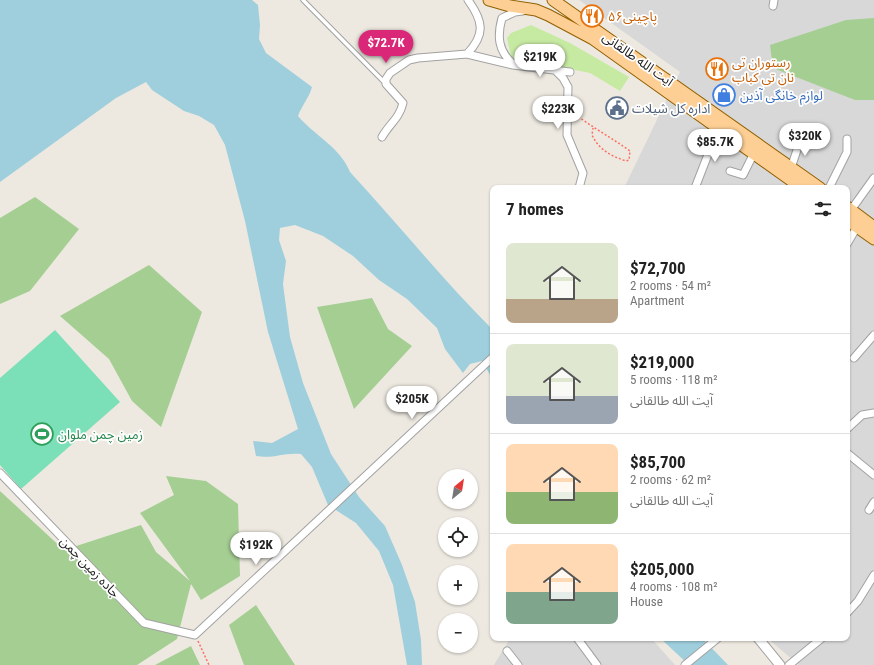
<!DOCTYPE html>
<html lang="en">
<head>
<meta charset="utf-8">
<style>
  :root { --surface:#fff; --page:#f2f2f2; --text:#222; --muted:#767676; --line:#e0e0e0; --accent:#db2777 }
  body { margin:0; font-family:"Roboto Condensed","Noto Sans Arabic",sans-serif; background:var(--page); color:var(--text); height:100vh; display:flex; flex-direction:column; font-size:15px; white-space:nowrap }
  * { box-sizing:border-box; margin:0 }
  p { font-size:13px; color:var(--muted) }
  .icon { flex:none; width:22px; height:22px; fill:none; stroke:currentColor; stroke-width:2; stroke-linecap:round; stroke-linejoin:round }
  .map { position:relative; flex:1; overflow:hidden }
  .drawer { position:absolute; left:490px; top:185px; width:360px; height:456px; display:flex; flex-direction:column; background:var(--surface); border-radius:8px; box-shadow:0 1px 3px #0004 }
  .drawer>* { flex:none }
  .needle { width:26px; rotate:30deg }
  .fabs { position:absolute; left:438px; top:469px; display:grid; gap:8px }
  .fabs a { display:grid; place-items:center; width:40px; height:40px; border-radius:50%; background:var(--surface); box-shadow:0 1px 3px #0004; font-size:20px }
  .price { position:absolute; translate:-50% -34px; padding:0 9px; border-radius:14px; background:#fff; color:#222; font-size:13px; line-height:26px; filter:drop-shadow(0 1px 2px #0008) }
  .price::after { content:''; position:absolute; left:50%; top:24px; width:12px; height:9px; margin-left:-6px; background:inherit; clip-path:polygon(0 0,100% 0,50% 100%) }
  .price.on { background:var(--accent); color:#fff }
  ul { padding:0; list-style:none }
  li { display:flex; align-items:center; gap:12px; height:100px; padding:0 16px }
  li+li { border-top:1px solid var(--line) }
  li span { display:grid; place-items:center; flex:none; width:112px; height:80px; border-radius:8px; color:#555 }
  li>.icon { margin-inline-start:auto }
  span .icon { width:48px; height:48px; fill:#fffc; stroke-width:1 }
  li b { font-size:17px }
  h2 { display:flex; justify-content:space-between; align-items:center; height:48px; padding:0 16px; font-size:17px }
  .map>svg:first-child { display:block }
</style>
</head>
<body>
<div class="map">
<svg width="874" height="665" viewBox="0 0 874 665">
  <rect width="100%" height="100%" fill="#ede9e0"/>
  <path fill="#d9d8d8" d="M579 0H874V665H799L767 638H847V188H624L680 72Z
    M510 638H651L675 665H494Z"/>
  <path fill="#c7eaa3" d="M531 25 570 43 629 77 620 91 590 73 511 57 507 38 511 33Z"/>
  <path fill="#a5ce93" d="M874 18V100H855L773 68 770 45 846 20Z
    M35 197 79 229 30 291 0 304V218Z
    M149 265 202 312 161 427 132 401 109 359 60 316Z
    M372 298 388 329 412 346 354 409 317 307Z
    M166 476 206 481 238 504 240 576 201 600 191 584 177 639 137 665H0V491L64 550 141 525 156 552 190 581 140 513 174 495Z
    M256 605 295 665H244L229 625Z
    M191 646 200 665H155Z"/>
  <path fill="#7bdfb7" d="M55 330 120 402 21 489 0 465V378Z"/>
  <path fill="#9fcfdd" d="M0 0H252L258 5 260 25 259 39 266 53 312 87C309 98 302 105 298 116 315 136 340 147 350 172 398 224 443 280 493 330V380L482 361 470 364 463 373 445 349 437 328 407 299 379 280 353 256 323 236 295 225 280 228 279 240 286 261 283 284 290 337 303 383 331 454 359 497 385 526 402 565 415 602 421 640 422 665H407L393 585 379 551 356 523 328 505 312 467 301 454C283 452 274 459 256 456L253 441 272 443 298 429 268 332 245 221 225 145 214 125 199 116 184 111 152 90 146 82 116 98 0 182Z
    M660 638H702L728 665H689Z"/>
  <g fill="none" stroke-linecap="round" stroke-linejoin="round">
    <g stroke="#a2a2a2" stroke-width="5.5">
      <path id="service" d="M303 0 385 83"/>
    </g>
    <g stroke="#a2a2a2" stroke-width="9">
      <path id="minor" d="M773 6 774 0
        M467 54C486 34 483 21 468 0
        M513 64C498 51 497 36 502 18L515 12 523 11
        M555 70 563 78 568 87 567 135 583 173 579 188
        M382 137C390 123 399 119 403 103L386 84V79L390 73 409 60 418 58 467 54 513 65 570 72
        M791 168 799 144 797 128 810 133
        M730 171 743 175 754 153
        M695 188 709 152 722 131
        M829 188 847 152V139
        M851 210 874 178
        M847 244 857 227
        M854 358 874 335
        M847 429 862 415 874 413
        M847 453 874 475
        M0 473 144 623 195 635 493 357
        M869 510 874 502
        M847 613 858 601 874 575
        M577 638 597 665
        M507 651 518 665
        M685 665 718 638
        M789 665 822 638"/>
    </g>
    <g stroke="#a2a2a2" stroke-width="11">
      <path id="tertiary" d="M758 638 780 665"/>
    </g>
    <g stroke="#926000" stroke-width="13">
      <path id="primary" d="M489 0 510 6 536 10 548 15 593 39 802 188
        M553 0 820 188
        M847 207 874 227
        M847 220 874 239"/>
    </g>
    <path stroke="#fd6f61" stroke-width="1.5" stroke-dasharray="2 2" stroke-linecap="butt" d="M575 114C593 128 612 138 630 151L629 160 626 161C611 156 599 150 592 135L593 128
      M198 641 209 665"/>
    <use href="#service" stroke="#fff" stroke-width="3.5"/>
    <use href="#minor" stroke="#fff" stroke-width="7"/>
    <use href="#tertiary" stroke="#fff" stroke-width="9"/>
    <use href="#primary" stroke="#fecf94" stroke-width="11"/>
  </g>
  <defs>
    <g id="restaurant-ring" transform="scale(1.15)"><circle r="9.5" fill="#fff" stroke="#e8710a" stroke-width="1.5"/><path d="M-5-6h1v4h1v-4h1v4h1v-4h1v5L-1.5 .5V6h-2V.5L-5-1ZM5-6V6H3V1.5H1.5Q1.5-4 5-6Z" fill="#e8710a"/></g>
    <g id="shop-ring" transform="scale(1.15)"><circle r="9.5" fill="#fff" stroke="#3f7fe0" stroke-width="1.5"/><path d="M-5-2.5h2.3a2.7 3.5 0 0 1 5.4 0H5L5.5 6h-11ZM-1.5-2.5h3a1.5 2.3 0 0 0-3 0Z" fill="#3f7fe0"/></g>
    <g id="civic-ring" transform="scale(1.15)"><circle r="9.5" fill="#fff" stroke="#5c6f8a" stroke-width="1.5"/><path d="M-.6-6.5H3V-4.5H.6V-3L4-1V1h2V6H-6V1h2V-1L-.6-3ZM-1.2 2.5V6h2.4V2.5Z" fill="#5c6f8a"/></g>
    <g id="stadium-ring" transform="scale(1.15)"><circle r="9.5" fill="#fff" stroke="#2e9e5b" stroke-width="1.5"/><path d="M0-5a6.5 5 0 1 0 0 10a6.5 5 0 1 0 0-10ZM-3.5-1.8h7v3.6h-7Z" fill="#2e9e5b"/></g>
  </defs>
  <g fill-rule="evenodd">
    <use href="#restaurant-ring" x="592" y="16"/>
    <use href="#restaurant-ring" x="717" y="69"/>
    <use href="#shop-ring" x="724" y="95"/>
    <use href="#civic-ring" x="617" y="108"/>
    <use href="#stadium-ring" x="42" y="434"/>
  </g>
  <g text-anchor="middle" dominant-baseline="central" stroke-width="3.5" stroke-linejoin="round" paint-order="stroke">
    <g font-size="13" fill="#c56008" stroke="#fff" text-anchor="start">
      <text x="608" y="16">پاچینی۵۶</text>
      <text x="732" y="62">رستوران تی<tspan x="732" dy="15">نان تی کباب</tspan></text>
    </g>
    <g font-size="13" fill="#1b1b1b" stroke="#fff">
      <text transform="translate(638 59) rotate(35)">آیت الله طالقانی</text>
      <text transform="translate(90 567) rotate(46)">جاده زمین چمن</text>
    </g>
    <g font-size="13" fill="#366cbe" stroke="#fff" text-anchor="start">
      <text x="740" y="95">لوازم خانگی آذین</text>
    </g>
    <g font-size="13" fill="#4e5e75" stroke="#fff" text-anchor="start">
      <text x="632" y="108">اداره کل شیلات</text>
    </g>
    <g font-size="13" fill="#27864d" stroke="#fff" text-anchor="start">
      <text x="58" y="434">زمین چمن ملوان</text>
    </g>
  </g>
</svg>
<div class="fabs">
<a><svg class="needle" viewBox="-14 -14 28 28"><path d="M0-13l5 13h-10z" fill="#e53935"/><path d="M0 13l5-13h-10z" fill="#767676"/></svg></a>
<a><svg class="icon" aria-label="locate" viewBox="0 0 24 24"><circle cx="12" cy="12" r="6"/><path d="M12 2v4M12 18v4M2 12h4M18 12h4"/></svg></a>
<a>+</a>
<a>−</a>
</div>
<b class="price on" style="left:386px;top:64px">$72.7K</b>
<b class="price" style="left:540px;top:78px">$219K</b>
<b class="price" style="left:558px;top:130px">$223K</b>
<b class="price" style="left:805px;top:157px">$320K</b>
<b class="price" style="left:715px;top:163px">$85.7K</b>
<b class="price" style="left:412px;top:420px">$205K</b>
<b class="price" style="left:256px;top:566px">$192K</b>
<section class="drawer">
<h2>7 homes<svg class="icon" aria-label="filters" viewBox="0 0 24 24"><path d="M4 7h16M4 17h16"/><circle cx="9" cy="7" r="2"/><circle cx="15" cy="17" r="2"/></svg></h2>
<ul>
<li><span style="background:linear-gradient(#dfe7d0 70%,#b9a48a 0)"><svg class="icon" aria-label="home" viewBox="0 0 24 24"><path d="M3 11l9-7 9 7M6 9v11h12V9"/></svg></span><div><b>$72,700</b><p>2 rooms · 54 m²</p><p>Apartment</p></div></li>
<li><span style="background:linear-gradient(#dfe7d0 65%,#9aa5b1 0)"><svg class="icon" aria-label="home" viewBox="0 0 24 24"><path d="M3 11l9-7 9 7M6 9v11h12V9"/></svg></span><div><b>$219,000</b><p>5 rooms · 118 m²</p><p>آیت الله طالقانی</p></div></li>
<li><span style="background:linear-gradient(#ffd9b3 60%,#8fb573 0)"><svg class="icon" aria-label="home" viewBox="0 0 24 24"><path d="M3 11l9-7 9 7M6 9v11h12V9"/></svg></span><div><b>$85,700</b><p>2 rooms · 62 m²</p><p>آیت الله طالقانی</p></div></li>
<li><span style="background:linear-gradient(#ffd9b3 60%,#7fa58c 0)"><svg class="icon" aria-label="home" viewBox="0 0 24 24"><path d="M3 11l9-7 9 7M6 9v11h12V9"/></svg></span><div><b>$205,000</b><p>4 rooms · 108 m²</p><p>House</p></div></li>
</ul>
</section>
</div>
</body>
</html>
